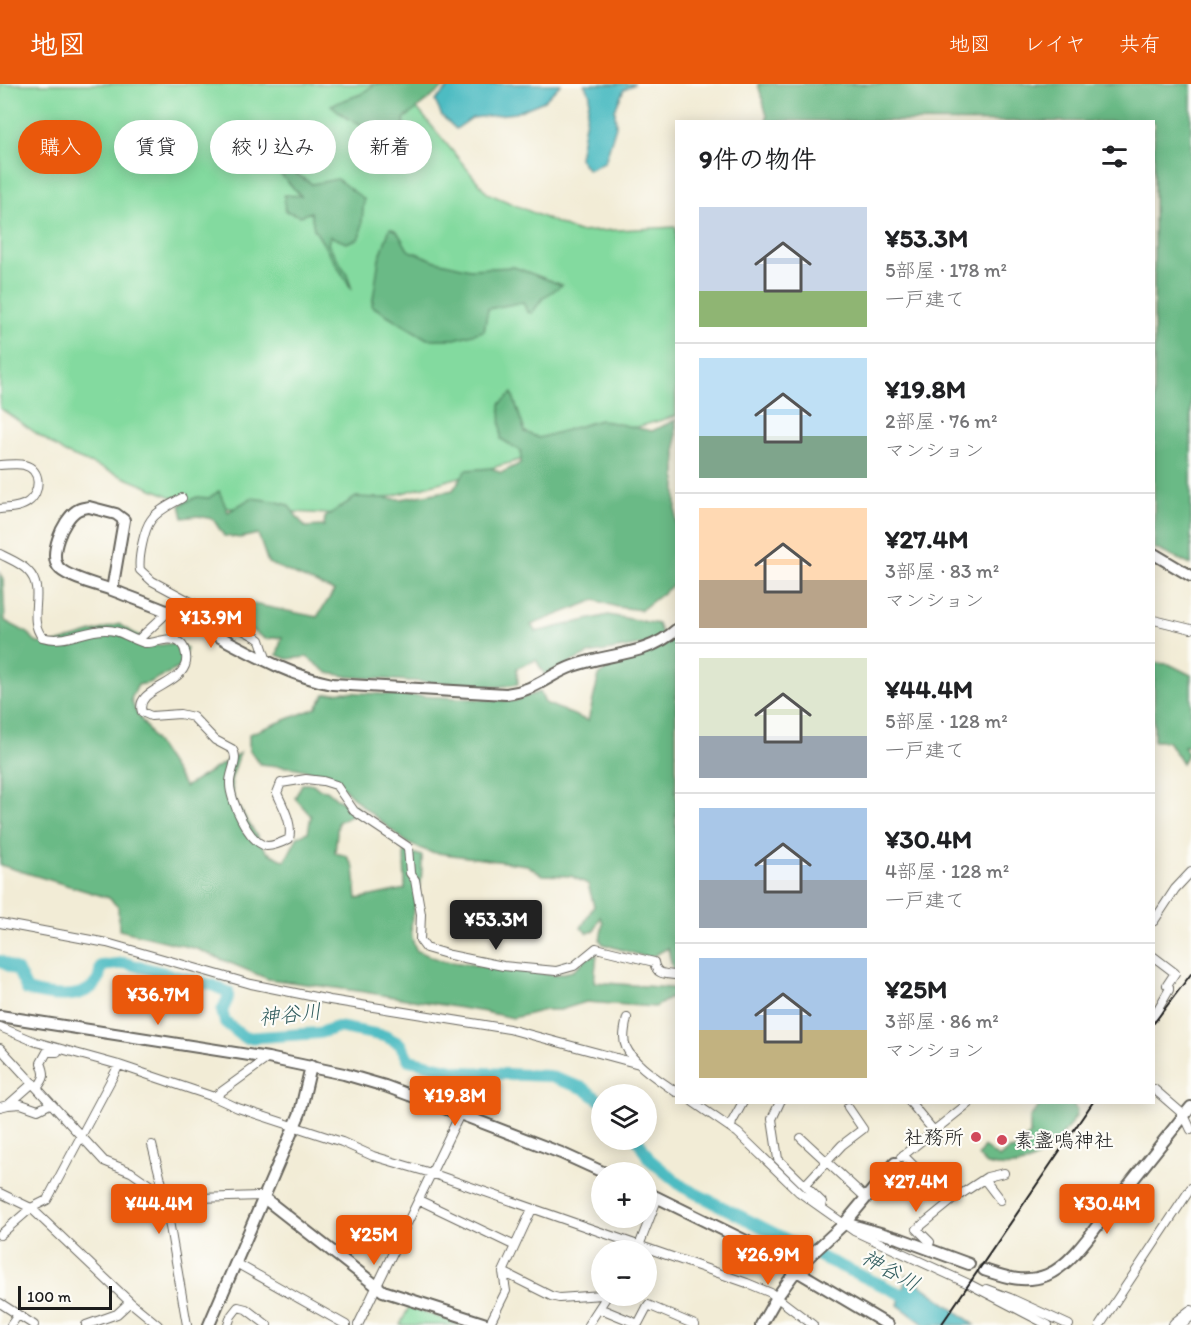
<!DOCTYPE html>
<html lang="ja">
<head>
<meta charset="utf-8">
<style>
  :root { --surface:#fff; --page:#f6f6f6; --text:#202124; --muted:#757577; --line:#e0e0e0; --accent:#ea580c }
  body { margin:0; font-family:Itim,"Klee One",sans-serif; background:var(--page); color:var(--text); height:100vh; display:flex; flex-direction:column; font-size:22px; white-space:nowrap }
  * { box-sizing:border-box; margin:0 }
  p { font-size:20px; color:var(--muted) }
  .icon { flex:none; width:33px; height:33px; fill:none; stroke:currentColor; stroke-width:2; stroke-linecap:round; stroke-linejoin:round }
  .map { position:relative; flex:1; overflow:hidden }
  .details { position:absolute; left:675px; top:36px; width:480px; height:984px; display:flex; flex-direction:column; background:var(--surface); border-radius:0px; box-shadow:0 3px 15px #0003 }
  .details>* { flex:none }
  .guide { position:absolute; left:18px; top:36px; width:567px; height:54px; display:flex; gap:12px }
  .buttons { position:absolute; left:591px; top:1000px; display:grid; gap:12px }
  .buttons a { display:grid; place-items:center; width:66px; height:66px; border-radius:50%; background:var(--surface); box-shadow:0 3px 15px #0003; font-size:30px }
  .scale { position:absolute; left:18px; bottom:15px; width:94px; box-sizing:border-box; padding-left:6px; border:3px solid #1c1c1c; border-top:0; font-size:16px; line-height:21px; white-space:nowrap; color:#1c1c1c; -webkit-text-stroke:4px #fdfcf7; paint-order:stroke }
  .price { position:absolute; translate:-50% -51px; padding:0 14px; border-radius:6px; background:var(--accent); color:#fff; font-size:20px; line-height:39px; filter:drop-shadow(0 2px 3px #0008) }
  .price::after { content:''; position:absolute; left:50%; top:36px; width:18px; height:14px; margin-left:-9px; background:inherit; clip-path:polygon(0 0,100% 0,50% 100%) }
  .price.current { background:#222; color:#fff }
  ul { padding:0; list-style:none }
  li { display:flex; align-items:center; gap:18px; height:150px; padding:0 24px }
  li+li { border-top:2px solid var(--line) }
  li span { display:grid; place-items:center; flex:none; width:168px; height:120px; border-radius:0px; color:#555 }
  li>.icon { margin-inline-start:auto }
  span .icon { width:72px; height:72px; fill:#fffc; stroke-width:1 }
  li b { font-size:26px }
  h2 { display:flex; justify-content:space-between; align-items:center; height:72px; padding:0 24px; font-size:26px }
  .pill { padding:0 21px; border-radius:27px; background:var(--surface); box-shadow:0 3px 15px #0003; font-size:21px; line-height:54px }
  .pill.current { background:var(--accent); color:#fff }
  header { display:flex; align-items:center; gap:36px; box-sizing:border-box; height:84px; padding:0 30px; background:var(--accent); color:#fff }
  header strong { font-size:28px }
  nav { display:flex; gap:33px; margin-inline-start:auto; font-size:21px }
  .map>svg:first-child { display:block }
</style>
</head>
<body>
<header>
<strong>地図</strong>
<nav><a>地図</a><a>レイヤ</a><a>共有</a></nav>
</header>
<div class="map">
<svg width="1191" height="1241" viewBox="0 0 1191 1241">
  <rect width="100%" height="100%" fill="#fdfcf7"/>
  <filter id="ink" filterUnits="userSpaceOnUse"><feTurbulence type="fractalNoise" baseFrequency=".0167" numOctaves="2"/><feDisplacementMap in="SourceGraphic" scale="12" xChannelSelector="R" yChannelSelector="G"/><feConvolveMatrix kernelMatrix="1 2 1 2 8 2 1 2 1" color-interpolation-filters="sRGB"/></filter>
  <filter id="wash" filterUnits="userSpaceOnUse"><feTurbulence type="fractalNoise" baseFrequency=".008" numOctaves="4" result="noise"/><feDisplacementMap in="SourceGraphic" scale="24" xChannelSelector="R" yChannelSelector="G"/><feGaussianBlur stdDeviation="1.35" result="paint"/><feColorMatrix in="noise" values="0 0 0 0 0 0 0 0 0 0 0 0 0 0 0 0 0 1.4 0 .05"/><feComposite in="paint" operator="in"/></filter>
  <g filter="url(#wash)">
    <rect width="100%" height="100%" fill="#f2ecd6"/>
    <path fill="#83da9f" stroke="#507b5e" stroke-width="1.5" d="M0 0H397L487 109 578 148 676 143V332L328 430 194 422 65 369 0 324Z
      M409 1223 462 1241H400Z"/>
    <path fill="#6aba86" stroke="#436b51" stroke-width="1.5" d="M375 0H448L404 35 407 70 372 46 347 34 331 21 361 10Z
      M758 0H1191V481L1154 464V38L766 37 767 32Z
      M269 66 285 83 312 100 337 95 364 115 361 148 358 155 346 159 330 152 328 160 347 190 352 206 314 145 311 128 300 132 285 127 284 111 301 112 265 74Z
      M390 144 397 147 408 166 436 177 470 185 514 183 562 201 543 214 532 229 527 228 523 218 488 225 484 247 455 255H427L372 222 379 175Z
      M512 309 525 348 539 354 600 336 652 347 676 336V499L641 526 617 523 595 516 531 541 536 548 608 531 658 540 662 551 647 560 588 570 545 591 536 576 517 584 518 600 498 603 352 593 328 589 307 573 287 575 277 571 282 553 265 555 233 534 238 517 317 533 334 507 268 479 258 450 240 454 224 452 213 435 198 432 183 434 180 421 197 413 209 414 219 407 228 428 251 414 274 417 288 421 305 443 324 442 325 433 356 413 401 415 453 406 466 386 492 384 501 389 521 379V367L501 355 500 320Z
      M0 489 3 493 5 537 28 549 37 559 53 560 119 540C130 548 143 552 153 562L175 559 187 564 181 583 148 599 138 601 131 615 135 626 185 703 240 669 231 696 234 716 267 768 285 777 298 752 308 748 311 732 295 714 302 700H313L319 705 327 706 340 717 355 721 359 724 350 732 338 738 335 769 347 772 354 784 357 815 405 805 404 766 422 772C422 780 422 789 421 797 416 821 404 844 417 867L443 877 555 891 573 887 587 874 597 870 594 898 671 904 676 906V911L655 923 586 918 560 926H545L513 934 485 928 358 907 268 895 197 865 119 846 118 823 109 814 0 781Z
      M676 552V886H673L668 864 649 874 603 860 600 856 603 839 600 833 594 847 588 849 581 844 594 822 588 800 571 792 542 791 527 781 430 768 409 760 362 722 343 703 327 692 297 684 260 680 249 666V650L316 624 325 610 343 608 514 617 540 608 545 619 588 637 599 591 617 578 655 566Z
      M1154 579 1169 580 1191 591V662H1184L1188 669 1182 679 1168 657H1154Z
      M1042 1019H1072L1077 1027 1076 1032C1054 1066 1030 1091 986 1080L978 1072 984 1063 999 1074 1008 1066 1018 1065 1030 1050V1033Z"/>
    <path fill="#4ebcc2" stroke="#356c6f" stroke-width="1.5" d="M452 0H561L544 17 515 29 472 34 456 45 442 32 435 17Z
      M584 0H635L624 5 615 26 616 42 605 78 588 86 579 74 590 11Z
      M907 1191 975 1241H925L898 1221Z"/>
    <g fill="none" stroke-linecap="round" stroke-linejoin="round">
      <path stroke="#4ebcc2" stroke-width="12" d="M0 877 18 887 27 906C47 912 85 918 98 896 100 892 100 886 101 882L125 879 212 901 228 908V914L222 927 225 938 245 954 319 949 338 943 385 952 400 960 409 976 461 988 548 992 583 1004 602 1018
        M638 1056 649 1075 683 1103 823 1174 901 1210 915 1220"/>
    </g>
  </g>
  <g filter="url(#ink)">
    <g fill="none" stroke-linecap="round" stroke-linejoin="round">
      <g stroke="#67655d" stroke-width="10">
        <path id="street" d="M0 381C7 381 17 379 24 381 42 385 41 409 28 418 21 424 8 424 0 425
          M182 414C172 420 158 426 151 436 144 445 138 475 140 486L152 497 256 553 260 556 267 577
          M0 470C9 475 21 479 28 487 47 506 26 533 42 553 64 560 83 546 105 546 120 545 131 556 145 559 155 560 166 552 177 557 181 559 184 563 185 567 196 602 133 601 142 628L151 632 180 630 193 633 215 656 232 665C240 675 229 689 230 700 230 716 249 760 267 762 274 762 283 758 289 755 293 739 283 723 277 709L281 699 306 695 323 697 336 701 354 727 408 763 410 789 415 796 421 830 420 856 426 864 450 871 503 882 556 887 574 882 596 864 654 878C656 891 665 890 676 891
          M1154 536 1191 545
          M138 556 168 528
          M1154 837 1175 805 1191 788
          M0 839 107 859 251 900 330 916 509 945 639 980
          M1154 873 1175 889 1167 901 1169 903V906L1154 932
          M627 934C625 943 622 955 626 963 634 981 661 997 676 1008
          M0 943 36 958 119 981 214 1013 238 1024 342 1058 373 1072 431 1089 747 1199 771 1209 813 1241
          M0 964 104 1077 131 1088 154 1104 164 1108 200 1114 259 1112 264 1114
          M37 1004C45 994 46 991 41 979L47 968H57
          M1154 1005 1184 1031 1191 1046
          M214 1013 268 974
          M693 1018 738 1049 799 1108 854 1147 969 1200 1048 1241
          M780 1018 772 1035 778 1075 822 1118 821 1123
          M910 1018 933 1046
          M8 1021 21 1020 38 1026 50 1020
          M0 1023 8 1021 33 999
          M731 1044 732 1038 743 1018
          M801 1054 866 1114
          M152 1061 164 1108 187 1241
          M903 1071 942 1110 955 1114 987 1093 1004 1089
          M901 1073 970 1018
          M984 1095 1000 1116
          M805 1101 842 1061 863 1045 848 1023
          M0 1109 31 1124 130 1218 158 1241
          M419 1116 515 1162
          M0 1151 31 1124 47 1116 119 981
          M927 1165 930 1158 917 1145 955 1114
          M637 1167 658 1113
          M236 1179 346 1241
          M503 1188 551 1212 559 1214 602 1211
          M986 1205 1010 1214 1069 1241
          M0 1219 34 1241
          M599 1224 638 1240 648 1221 695 1241
          M11 1241 18 1231
          M86 1241 117 1230 130 1218
          M228 1241 231 1232 238 1223 246 1225 267 1241
          M358 1241 460 1030
          M489 1241 506 1207 503 1188 532 1125
          M588 1241 607 1212
          M1100 1241 1191 1104"/>
      </g>
      <g stroke="#67655d" stroke-width="14">
        <path id="secondary" d="M89 423 116 430 124 436 112 506C98 501 70 494 60 485 47 472 63 436 76 427 80 424 85 424 89 423Z
          M1154 470 1191 492
          M112 506C138 516 164 525 189 537 236 560 281 590 332 600L506 610C535 607 548 591 573 582 608 569 647 572 676 546
          M0 932 268 974 344 990 385 1002 460 1030 561 1069 605 1089
          M646 1108 748 1158 888 1241
          M264 1114 383 1207 489 1241
          M845 1139 901 1155 969 1180
          M984 1186C1005 1193 1025 1200 1047 1191 1073 1180 1096 1142 1113 1121 1139 1088 1165 1055 1191 1023
          M209 1241 300 1029 311 982
          M761 1241 777 1213 801 1180 845 1139 895 1079"/>
      </g>
      <g stroke="#67655d" stroke-width="16">
        <path id="highway" d="M1176 1241 1191 1229"/>
      </g>
      <use href="#street" stroke="#fff" stroke-width="8"/>
      <use href="#secondary" stroke="#fff" stroke-width="10"/>
      <use href="#highway" stroke="#fff" stroke-width="14"/>
      <path stroke="#1c1c1c" stroke-width="2" d="M1154 939 1191 890
        M941 1241 1093 1018"/>
    </g>
  </g>
  <g fill="#d1495b" stroke="#fdfcf7" stroke-width="2">
    <circle cx="976" cy="1053" r="6"/>
    <circle cx="1002" cy="1056" r="6"/>
  </g>
  <g text-anchor="middle" dominant-baseline="central" stroke-width="4.5" stroke-linejoin="round" paint-order="stroke">
    <g font-size="20" fill="#1c1c1c" stroke="#fdfcf7" text-anchor="end">
      <text x="964" y="1053">社務所</text>
      <text x="1014" y="1056" text-anchor="start">素盞嗚神社</text>
    </g>
    <g font-size="21" font-style="italic" fill="#305c5e" stroke="#fdfcf7">
      <text transform="translate(290 930) rotate(-6)">神谷川</text>
      <text transform="translate(891 1186) rotate(29)">神谷川</text>
    </g>
  </g>
</svg>
<div class="buttons">
<a><svg class="icon" aria-label="layers" viewBox="0 0 24 24"><path d="M12 4l9 5-9 5-9-5zM3 14l9 5 9-5"/></svg></a>
<a>+</a>
<a>−</a>
</div>
<div class="scale">100 m</div>
<b class="price" style="left:211px;top:565px">¥13.9M</b>
<b class="price current" style="left:496px;top:867px">¥53.3M</b>
<b class="price" style="left:158px;top:942px">¥36.7M</b>
<b class="price" style="left:455px;top:1043px">¥19.8M</b>
<b class="price" style="left:916px;top:1129px">¥27.4M</b>
<b class="price" style="left:159px;top:1151px">¥44.4M</b>
<b class="price" style="left:1107px;top:1151px">¥30.4M</b>
<b class="price" style="left:374px;top:1182px">¥25M</b>
<b class="price" style="left:768px;top:1202px">¥26.9M</b>
<div class="guide">
<a class="pill current">購入</a>
<a class="pill">賃貸</a>
<a class="pill">絞り込み</a>
<a class="pill">新着</a>
</div>
<section class="details">
<h2>9件の物件<svg class="icon" aria-label="filters" viewBox="0 0 24 24"><path d="M4 7h16M4 17h16"/><circle cx="9" cy="7" r="2"/><circle cx="15" cy="17" r="2"/></svg></h2>
<ul>
<li><span style="background:linear-gradient(#c9d6e8 70%,#8fb573 0)"><svg class="icon" aria-label="home" viewBox="0 0 24 24"><path d="M3 11l9-7 9 7M6 9v11h12V9"/></svg></span><div><b>¥53.3M</b><p>5部屋 · 178 m²</p><p>一戸建て</p></div></li>
<li><span style="background:linear-gradient(#bfe0f5 65%,#7fa58c 0)"><svg class="icon" aria-label="home" viewBox="0 0 24 24"><path d="M3 11l9-7 9 7M6 9v11h12V9"/></svg></span><div><b>¥19.8M</b><p>2部屋 · 76 m²</p><p>マンション</p></div></li>
<li><span style="background:linear-gradient(#ffd9b3 60%,#b9a48a 0)"><svg class="icon" aria-label="home" viewBox="0 0 24 24"><path d="M3 11l9-7 9 7M6 9v11h12V9"/></svg></span><div><b>¥27.4M</b><p>3部屋 · 83 m²</p><p>マンション</p></div></li>
<li><span style="background:linear-gradient(#dfe7d0 65%,#9aa5b1 0)"><svg class="icon" aria-label="home" viewBox="0 0 24 24"><path d="M3 11l9-7 9 7M6 9v11h12V9"/></svg></span><div><b>¥44.4M</b><p>5部屋 · 128 m²</p><p>一戸建て</p></div></li>
<li><span style="background:linear-gradient(#a9c7e8 60%,#9aa5b1 0)"><svg class="icon" aria-label="home" viewBox="0 0 24 24"><path d="M3 11l9-7 9 7M6 9v11h12V9"/></svg></span><div><b>¥30.4M</b><p>4部屋 · 128 m²</p><p>一戸建て</p></div></li>
<li><span style="background:linear-gradient(#a9c7e8 60%,#c2b280 0)"><svg class="icon" aria-label="home" viewBox="0 0 24 24"><path d="M3 11l9-7 9 7M6 9v11h12V9"/></svg></span><div><b>¥25M</b><p>3部屋 · 86 m²</p><p>マンション</p></div></li>
</ul>
</section>
</div>
</body>
</html>
